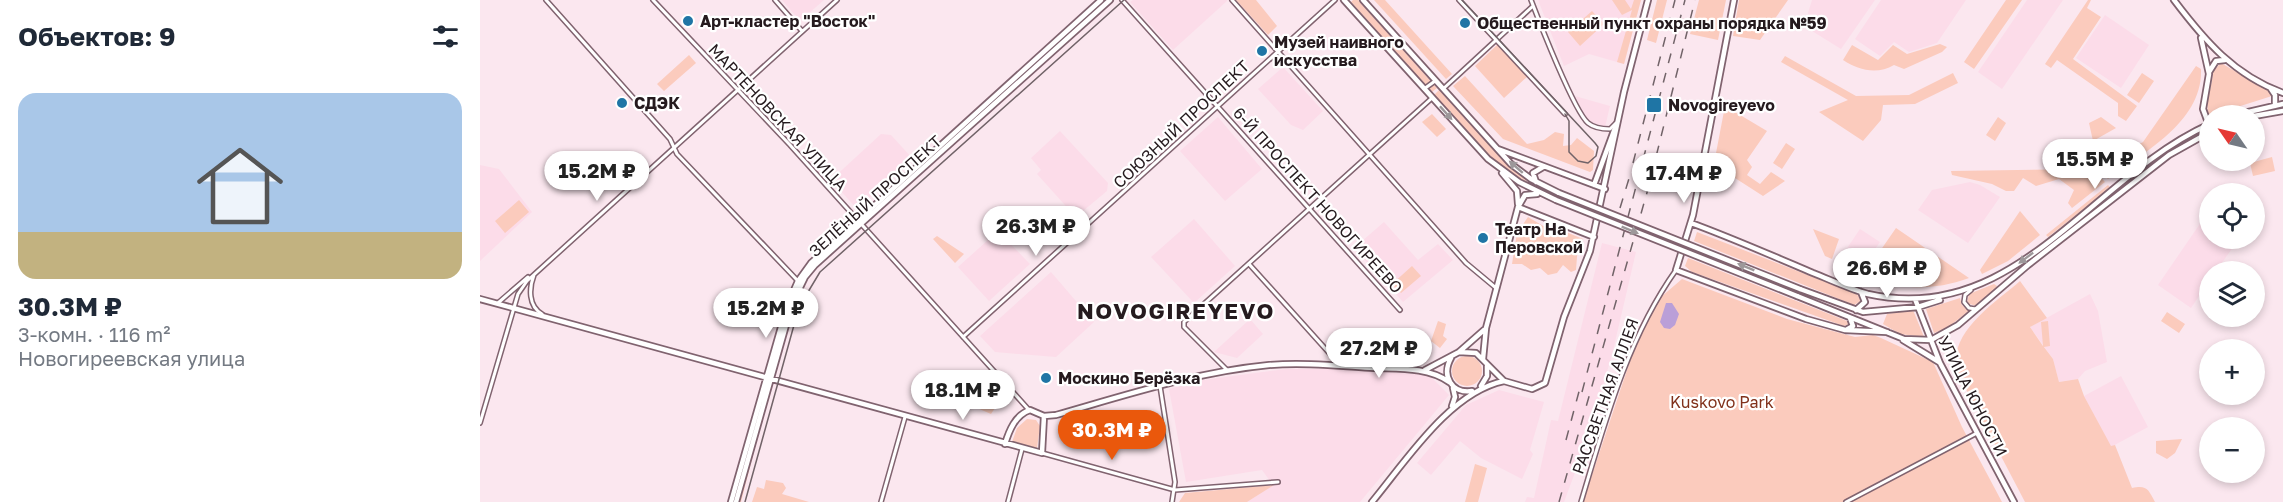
<!DOCTYPE html>
<html lang="ru">
<head>
<meta charset="utf-8">
<style>
  :root { --surface:#fff; --page:#f6f6f7; --text:#1f2937; --muted:#747a83; --accent:#ea580c }
  body { margin:0; font-family:"Golos Text",sans-serif; background:var(--page); color:var(--text); height:100vh; display:flex; flex-direction:column; font-size:22px; white-space:nowrap }
  * { box-sizing:border-box; margin:0 }
  p { font-size:20px; color:var(--muted) }
  .icon { flex:none; width:33px; height:33px; fill:none; stroke:currentColor; stroke-width:2; stroke-linecap:round; stroke-linejoin:round }
  .map { position:relative; flex:1; overflow:hidden }
  .panel { display:flex; flex-direction:column; background:var(--surface); width:480px }
  .panel>* { flex:none }
  .needle { width:39px; rotate:304deg }
  .buttons { position:absolute; left:1719px; top:105px; display:grid; gap:12px }
  .buttons a { display:grid; place-items:center; width:66px; height:66px; border-radius:50%; background:var(--surface); box-shadow:0 3px 9px #0003; font-size:30px }
  .price { position:absolute; translate:-50% -51px; padding:0 14px; border-radius:21px; background:#fff; color:#222; font-size:20px; line-height:39px; filter:drop-shadow(0 2px 3px #0008) }
  .price::after { content:''; position:absolute; left:50%; top:36px; width:18px; height:14px; margin-left:-9px; background:inherit; clip-path:polygon(0 0,100% 0,50% 100%) }
  .price.selected { background:var(--accent); color:#fff }
  ul { padding:0; list-style:none }
  li { display:grid; align-content:center; gap:12px; height:318px; padding:0 18px }
  li span { display:grid; place-items:center; height:186px; border-radius:18px; color:#555 }
  li>.icon { margin-inline-start:auto }
  span .icon { width:108px; height:108px; fill:#fffc; stroke-width:1 }
  li b { font-size:26px }
  h2 { display:flex; justify-content:space-between; align-items:center; height:72px; padding:0 18px; font-size:26px }
  main { display:flex; flex:1; min-height:0 }
  .map>svg:first-child { display:block }
</style>
</head>
<body>
<main>
<section class="panel">
<h2>Объектов: 9<svg class="icon" aria-label="filters" viewBox="0 0 24 24"><path d="M4 7h16M4 17h16"/><circle cx="9" cy="7" r="2"/><circle cx="15" cy="17" r="2"/></svg></h2>
<ul>
<li><span style="background:linear-gradient(#a9c7e8 75%,#c2b280 0)"><svg class="icon" aria-label="home" viewBox="0 0 24 24"><path d="M3 11l9-7 9 7M6 9v11h12V9"/></svg></span><div><b>30.3M ₽</b><p>3-комн. · 116 m²</p><p>Новогиреевская улица</p></div></li>
</ul>
</section>
<div class="map">
<svg width="1803" height="502" viewBox="0 0 1803 502">
  <rect width="100%" height="100%" fill="#fbe7ef"/>
  <path fill="#fcdce9" d="M302 0H344L320 21Z
    M653 0H747V1L693 50 650 2Z
    M1058 0H1161L1144 64 1109 54 1084 66Z
    M1332 0H1395L1361 49 1324 26Z
    M1401 0H1486L1457 43 1429 52 1414 42 1400 56 1375 39Z
    M1547 0H1583L1522 89 1498 72Z
    M1625 15 1669 45 1641 88 1596 58Z
    M803 67 843 111 823 130 811 125 778 89Z
    M1095 96 1130 106 1125 127 1108 121Z
    M738 117 782 169 745 201 700 151Z
    M580 131 628 183 627 191 603 211 593 214 557 174 561 170 551 158Z
    M401 134 411 135 433 159 377 209 351 180Z
    M0 165 19 169 52 212 0 261Z
    M1490 182 1500 185 1520 197 1488 243 1438 210 1452 190Z
    M1728 212 1730 238 1759 239 1736 271 1730 272 1729 281 1711 308 1678 285Z
    M714 219 755 266 714 303 671 257Z
    M904 222 938 260 958 244 973 260 923 302 874 248Z
    M1380 229 1400 242 1375 278 1353 269Z
    M518 231 550 264 509 301 478 267Z
    M1122 243 1156 252 1132 355 1103 451 1084 502H1045L1047 497 1054 498 1071 420 1078 421Z
    M571 272 614 322 576 357 515 352 500 336Z
    M1610 294 1618 311 1627 362 1605 371 1598 379 1579 382 1573 359 1550 327Z
    M770 319 783 334 757 358 734 352Z
    M806 369H861L949 375 969 395 880 502H767L793 485 782 470 706 482 689 389 723 380Z
    M1641 376 1668 427 1631 447 1604 396Z
    M1019 390 1064 402 1050 450 1053 454 1042 479 1001 458 980 441 951 475 937 463 986 405Z"/>
  <path fill="#fbcbbd" d="M756 0H776L797 26 788 35Z
    M873 0H878L957 88 952 92 871 2Z
    M894 0H905L972 74 966 79Z
    M1132 0H1145L1151 9 1154 0H1161L1144 64 1137 62 1152 10 1142 15Z
    M1177 0H1187L1176 43 1167 40Z
    M1219 0H1246L1238 40 1210 34Z
    M1259 0H1308L1280 40 1253 36Z
    M1526 0H1542L1494 69 1484 62Z
    M1608 0H1611L1607 8 1621 17 1593 59 1657 106 1646 121 1638 116V103L1577 60 1571 68 1565 64Z
    M1112 11 1124 24 1100 46 1088 32Z
    M1018 44 1048 76 1024 98 995 66Z
    M1460 44 1467 47 1462 52 1424 69 1414 65C1397 75 1378 70 1363 60L1372 45 1398 60 1413 45 1427 54Z
    M209 55 216 63 184 91 177 84Z
    M1305 56 1376 96 1429 95 1473 73 1478 83 1435 104 1403 105 1401 120 1383 141 1339 112 1368 100 1301 62Z
    M1741 63 1791 92 1792 96 1729 116C1724 103 1733 85 1733 71Z
    M1716 66 1721 69C1723 122 1664 152 1628 179L1617 167 1663 142Z
    M1662 73 1674 81 1659 103 1647 95Z
    M985 76 1047 144 1064 140 1075 132 1084 134 1083 146 1091 145 1097 138 1114 151 1113 170 1110 172 1023 139 973 86Z
    M959 90 1023 160 1051 185 1015 162 954 95Z
    M1245 106 1287 131 1267 160 1272 167 1267 175 1280 184 1291 172 1305 181 1283 196 1255 178 1232 174Z
    M952 114 966 129 957 137 942 122Z
    M1518 117 1526 123 1515 141 1506 135Z
    M1621 117 1636 128 1613 141 1609 123Z
    M1306 143 1315 149 1302 169 1293 163Z
    M1792 157 1795 171 1773 176 1770 163Z
    M1613 169 1625 182 1592 208 1588 203 1594 190 1579 179 1556 186 1543 178 1534 191H1526L1512 184 1472 175 1471 171Z
    M1628 185 1631 188 1568 237 1566 235Z
    M39 200 49 212 25 233 15 221Z
    M1540 211 1560 235 1528 261 1502 274 1500 270Z
    M1048 217 1065 227 1079 229 1103 239 1102 244H1098L1096 270 1091 272 1083 265 1077 273 1068 275 1060 268 1051 270 1042 264H1032L1037 233Z
    M1416 228 1489 278C1452 292 1418 288 1380 280Z
    M1333 229 1359 239 1352 259 1345 256Z
    M1217 232 1377 294 1381 301 1374 305 1214 241Z
    M457 236 484 254 475 263 453 239Z
    M1208 258 1367 321 1370 324 1364 326 1212 272 1205 266Z
    M932 266 941 276 921 293 912 284Z
    M1202 279 1307 319 1375 337 1393 335 1401 338 1453 362 1482 427 1522 502H1103L1150 361 1171 311 1181 297Z
    M1540 281 1567 318 1550 327 1563 346 1561 322 1568 321 1570 346 1564 347 1573 359 1579 382 1598 379 1604 396 1631 446 1635 445 1652 488C1667 485 1668 489 1675 502H1545L1478 374C1465 334 1514 304 1540 281Z
    M1514 284 1517 286 1516 289 1496 306 1487 303 1489 294Z
    M1480 298 1482 305 1489 311 1467 328 1454 333 1446 309Z
    M1433 310 1444 337 1420 334 1403 324 1407 314Z
    M1687 312 1705 324 1699 333 1681 321Z
    M958 321 966 324 963 336 967 339 960 348 951 341Z
    M972 371a15 15 0 1 1 30 0a15 15 0 1 1-30 0Z
    M290 389 261 502H258Z
    M497 389 517 405 511 414 483 402Z
    M547 419 556 420 560 426 557 448 532 442 537 428Z
    M1702 439 1695 453 1687 459 1676 453V441Z
    M995 464 1007 468 998 502H985Z
    M286 480 303 483 306 488 302 494 329 502H272L277 487 284 489Z
    M794 485 767 502H699L705 493Z"/>
  <path fill="#ba9fd8" d="M1186 303H1192L1199 314 1195 325 1190 329 1184 328 1180 322Z"/>
  <g fill="none" stroke-linecap="round" stroke-linejoin="round">
    <g stroke="#80636f" stroke-width="6">
      <path id="street" d="M66 0 190 139 197 154 318 281
        M173 0 310 145 549 410
        M295 0 322 31
        M642 0 920 310
        M752 0 986 263 1016 288
        M979 0 1085 114
        M1051 0C1059 21 1094 111 1108 123 1114 128 1123 129 1130 129L1136 123
        M944 89 955 81
        M963 89 1053 6
        M769 264 860 365
        M54 275C49 288 48 306 62 314
        M1491 290 1485 295 1484 302 1489 308 1496 309
        M18 303 48 277
        M483 337 855 0
        M747 370 704 327V322L952 98
        M680 386 695 482 692 502
        M0 423 38 294 47 281 357 0
        M562 453 695 490 798 482
        M401 502 425 417
        M528 502 542 449
        M1101 502C1125 422 1147 339 1196 270
        M1366 502 1497 433"/>
    </g>
    <g stroke="#80636f" stroke-width="8">
      <path id="secondary" d="M864 0 1008 159 1039 182 1076 200
        M883 0 1031 164 1051 179 1079 193
        M1254 0 1213 215 1196 270 1326 319 1365 330 1407 332
        M1694 0C1725 41 1754 75 1803 93
        M1721 38 1729 74 1723 109 1730 128
        M1729 72 1736 61 1745 60
        M1791 89 1795 95V106
        M1751 116 1803 104
        M1774 116 1803 111
        M1018 149 1125 189
        M1022 173 1037 191 1038 204
        M1056 182 1053 173 1063 167
        M1114 185 1135 128
        M1038 207 1114 237
        M1211 223C1252 238 1293 256 1333 273 1351 280 1370 289 1388 294 1536 327 1611 177 1730 124
        M1320 289 1383 312 1438 307 1460 300
        M1317 296 1424 339 1451 340 1478 325 1548 265 1689 155 1730 132
        M0 299 562 453 564 416
        M1435 299 1460 363 1534 502
        M1376 310 1385 302 1381 292
        M1366 330 1373 326 1370 318
        M1423 340 1459 362
        M979 352 996 353 1024 381 1052 389 1065 383 1084 317 1110 251 1144 92 1168 0
        M971 358C961 376 972 394 992 391
        M1003 359 1006 328 1038 207 1045 195 1057 194
        M945 370 979 352 1004 330
        M1001 386 1007 376V366
        M972 406 975 397 973 388
        M525 444C529 431 535 415 550 410L564 416 576 415C646 395 716 372 789 365 824 362 860 366 894 368 919 369 948 367 969 382
        M251 502 307 306 318 281 331 263 621 0
        M256 502 312 304 325 277 335 265 630 0
        M892 502C926 461 970 392 1024 381"/>
    </g>
    <use href="#street" stroke="#fff" stroke-width="3"/>
    <use href="#secondary" stroke="#fff" stroke-width="4.5"/>
    <path stroke="#716368" stroke-width="1.5" d="M982 0 1115 143 1118 147 1116 156 1108 163 1098 161 1089 152V121L1085 114
      M265 502 319 307 340 272 644 0"/>
    <path stroke="#716368" stroke-width="1.5" stroke-dasharray="10 10" stroke-linecap="butt" d="M1153 163 1195 0
      M1140 208 1151 172
      M1102 392 1205 0
      M1086 440 1101 384
      M1079 502 1168 189 1215 0"/>
    <g stroke="#80636f" stroke-width="8" stroke-linecap="butt">
      <path id="secondary-bridge" d="M1079 193 1320 289
        M1076 200 1317 296"/>
    </g>
    <use href="#secondary-bridge" stroke="#fff" stroke-width="4.5"/>
  </g>
  <defs><path id="oneway-solid" d="M-6-.8H1V-3.2L6.5 0L1 3.2V.8H-6Z" transform="scale(1.5)"/></defs>
  <g fill="#9d989a">
    <use href="#oneway-solid" transform="translate(966 113) rotate(48)"/>
    <use href="#oneway-solid" transform="translate(1036 167) rotate(-139)"/>
    <use href="#oneway-solid" transform="translate(1150 230) rotate(22)"/>
    <use href="#oneway-solid" transform="translate(1546 258) rotate(143)"/>
    <use href="#oneway-solid" transform="translate(1266 267) rotate(-158)"/>
  </g>
  <g fill="#1f75a5" stroke="#fff" stroke-width="2">
    <circle cx="208" cy="21" r="6"/>
    <circle cx="985" cy="23" r="6"/>
    <circle cx="782" cy="51" r="6"/>
    <circle cx="142" cy="103" r="6"/>
    <rect x="1166" y="97" width="16" height="16" rx="3"/>
    <circle cx="1003" cy="238" r="6"/>
    <circle cx="566" cy="378" r="6"/>
  </g>
  <g text-anchor="middle" dominant-baseline="central" stroke-width="4.5" stroke-linejoin="round" paint-order="stroke">
    <g font-size="16" font-weight="bold" fill="#251a1e" stroke="#fff" text-anchor="start">
      <text x="220" y="21">Арт-кластер "Восток"</text>
      <text x="997" y="23">Общественный пункт охраны порядка №59</text>
      <text x="794" y="42">Музей наивного<tspan x="794" dy="18">искусства</tspan></text>
      <text x="154" y="103">СДЭК</text>
      <text x="1188" y="105">Novogireyevo</text>
      <text x="1015" y="229">Театр На<tspan x="1015" dy="18">Перовской</tspan></text>
      <text x="578" y="378">Москино Берёзка</text>
    </g>
    <g font-size="16" fill="#251a1e" stroke="#fff">
      <text transform="translate(298 117) rotate(47)">МАРТЕНОВСКАЯ УЛИЦА</text>
      <text transform="translate(701 124) rotate(-43)">СОЮЗНЫЙ ПРОСПЕКТ</text>
      <text transform="translate(395 196) rotate(-42)">ЗЕЛЁНЫЙ ПРОСПЕКТ</text>
      <text transform="translate(838 200) rotate(48)">6-Й ПРОСПЕКТ НОВОГИРЕЕВО</text>
      <text transform="translate(1125 396) rotate(-70)">РАССВЕТНАЯ АЛЛЕЯ</text>
      <text transform="translate(1493 396) rotate(63)">УЛИЦА ЮНОСТИ</text>
    </g>
    <g font-size="16" fill="#81311b" stroke="#fff">
      <text x="1242" y="402">Kuskovo Park</text>
    </g>
    <g font-size="22" font-weight="bold" letter-spacing="1.5" fill="#251a1e" stroke="#fff">
      <text x="696" y="310">NOVOGIREYEVO</text>
    </g>
  </g>
</svg>
<div class="buttons">
<a><svg class="needle" viewBox="-14 -14 28 28"><path d="M0-13l5 13h-10z" fill="#e53935"/><path d="M0 13l5-13h-10z" fill="#747a83"/></svg></a>
<a><svg class="icon" aria-label="locate" viewBox="0 0 24 24"><circle cx="12" cy="12" r="6"/><path d="M12 2v4M12 18v4M2 12h4M18 12h4"/></svg></a>
<a><svg class="icon" aria-label="layers" viewBox="0 0 24 24"><path d="M12 4l9 5-9 5-9-5zM3 14l9 5 9-5"/></svg></a>
<a>+</a>
<a>−</a>
</div>
<b class="price" style="left:1615px;top:190px">15.5M ₽</b>
<b class="price" style="left:117px;top:202px">15.2M ₽</b>
<b class="price" style="left:1204px;top:204px">17.4M ₽</b>
<b class="price" style="left:556px;top:257px">26.3M ₽</b>
<b class="price" style="left:1407px;top:299px">26.6M ₽</b>
<b class="price" style="left:286px;top:339px">15.2M ₽</b>
<b class="price" style="left:899px;top:379px">27.2M ₽</b>
<b class="price" style="left:483px;top:421px">18.1M ₽</b>
<b class="price selected" style="left:632px;top:461px">30.3M ₽</b>
</div>
</main>
</body>
</html>
